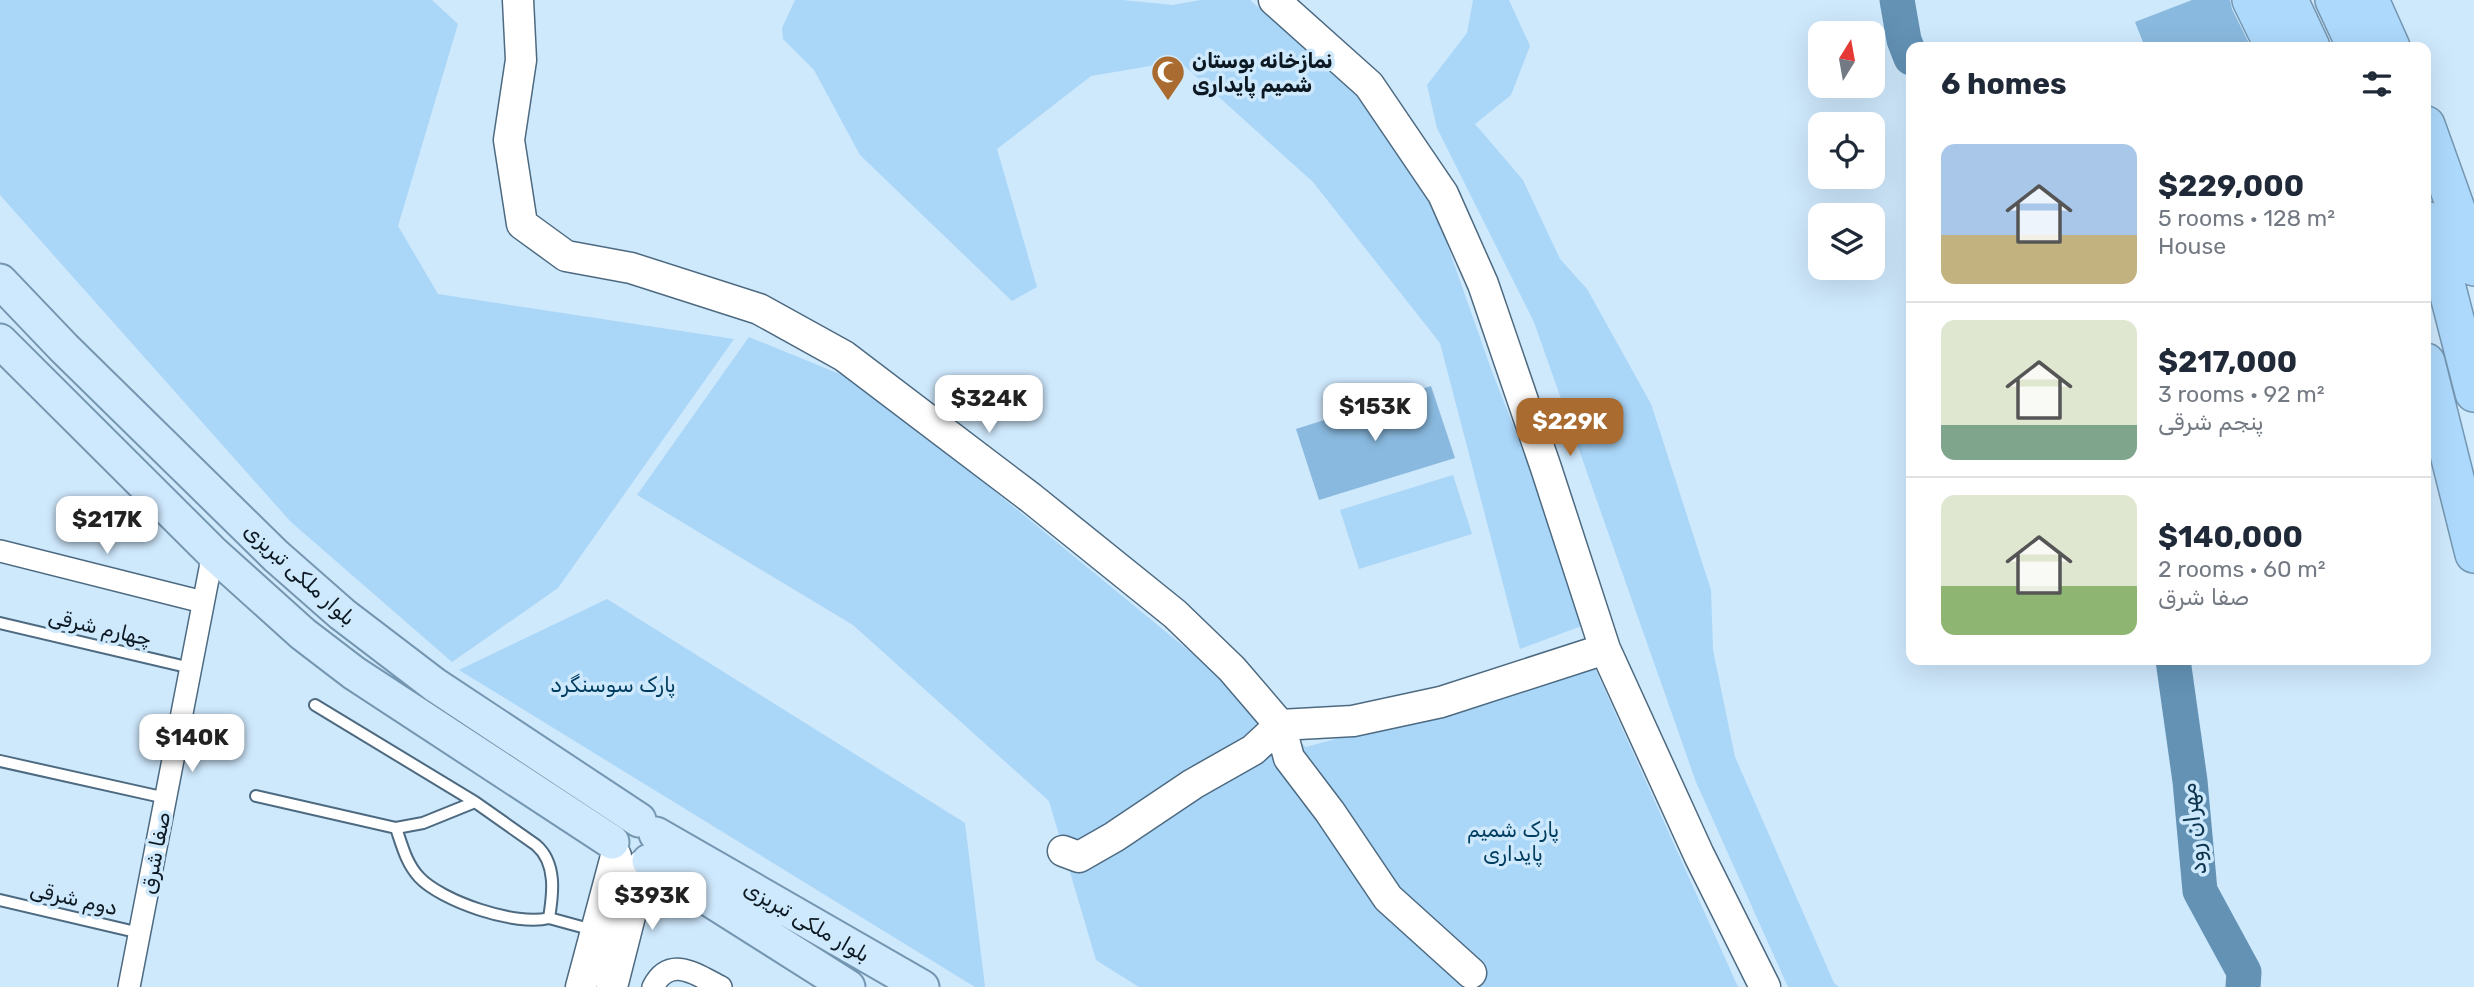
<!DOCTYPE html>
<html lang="en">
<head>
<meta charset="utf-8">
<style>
  :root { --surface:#fff; --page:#f6f6f7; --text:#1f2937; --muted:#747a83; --line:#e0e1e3; --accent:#a96b30 }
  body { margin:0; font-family:Rubik,Vazirmatn,sans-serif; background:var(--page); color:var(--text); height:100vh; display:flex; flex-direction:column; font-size:26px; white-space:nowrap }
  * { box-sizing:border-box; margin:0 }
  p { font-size:23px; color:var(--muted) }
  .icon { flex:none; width:38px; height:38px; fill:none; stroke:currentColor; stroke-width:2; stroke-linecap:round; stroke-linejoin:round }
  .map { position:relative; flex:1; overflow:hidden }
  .sheet { position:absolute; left:1906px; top:42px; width:525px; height:623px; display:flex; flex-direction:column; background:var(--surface); border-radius:14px; box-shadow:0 7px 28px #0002 }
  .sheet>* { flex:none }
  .needle { width:46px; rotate:11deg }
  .buttons { position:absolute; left:1808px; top:21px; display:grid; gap:14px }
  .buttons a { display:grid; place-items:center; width:77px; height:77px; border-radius:14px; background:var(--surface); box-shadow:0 7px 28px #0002; font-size:35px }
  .price { position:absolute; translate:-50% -60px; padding:0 16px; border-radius:14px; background:#fff; color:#222; font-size:23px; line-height:46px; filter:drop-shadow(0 2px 4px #0008) }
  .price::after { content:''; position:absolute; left:50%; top:42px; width:21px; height:16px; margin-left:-10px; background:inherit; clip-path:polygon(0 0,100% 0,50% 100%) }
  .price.current { background:var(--accent); color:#fff }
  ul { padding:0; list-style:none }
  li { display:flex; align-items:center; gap:21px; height:175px; padding:0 35px }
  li+li { border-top:2px solid var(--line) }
  li span { display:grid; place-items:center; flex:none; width:196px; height:140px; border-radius:14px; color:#555 }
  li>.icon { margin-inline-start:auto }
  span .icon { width:84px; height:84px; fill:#fffc; stroke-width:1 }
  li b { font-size:30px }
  h2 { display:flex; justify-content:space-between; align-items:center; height:84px; padding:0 35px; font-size:30px }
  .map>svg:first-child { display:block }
</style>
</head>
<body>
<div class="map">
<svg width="2474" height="987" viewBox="0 0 2474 987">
  <rect width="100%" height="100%" fill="#cee8fc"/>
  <path fill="#aad6f8" d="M0 0H432L458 24 398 226 438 294 734 339 558 588 452 662 291 522 0 195Z
    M795 0H1122L1172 5 1201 0H1250L1356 95 1431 198 1491 369 1528 463 1584 625 1520 649 1440 343 1313 182 1179 61 1091 76 997 149 1037 287 1012 301 860 155 814 70 783 39 782 28Z
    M1473 0H1509L1530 46 1511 95 1475 124 1523 180 1560 259 1587 289 1651 404 1711 590 1713 650 1735 757 1834 983 1839 987H1788L1696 782 1534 322 1437 128 1427 85 1467 33Z
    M749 337 864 384 1306 747 1595 668 1738 987H1139L1096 960 1049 801 853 625 637 495Z
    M1453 475 1472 534 1359 569 1340 510Z
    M607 599 965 823 985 987H975L459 670Z"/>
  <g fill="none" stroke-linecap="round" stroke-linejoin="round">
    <path stroke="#6392b5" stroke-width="35" d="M1897 0 1904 40 1911 58
      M2173 660 2190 781 2200 891 2244 972 2243 987"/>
  </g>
  <path fill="#89b9de" d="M2192 0H2230L2232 9 2251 47H2145L2135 22Z
    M1431 386 1455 458 1319 500 1296 429Z"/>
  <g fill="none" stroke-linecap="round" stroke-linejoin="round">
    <g stroke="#4d6a80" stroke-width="14">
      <path id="lane" d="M0 623 191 668
        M315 705 475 802 536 845C557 863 553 894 549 918L593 930
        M0 761 166 798
        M256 796 396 828 423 823 475 802
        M396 828C402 845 406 863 419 877 441 901 517 927 549 918
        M0 900 140 933"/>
    </g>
    <g stroke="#4d6a80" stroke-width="24">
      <path id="street" d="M0 551 203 602
        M129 987 213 553
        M653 987C670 954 697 975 721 987"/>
    </g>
    <g stroke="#4d6a80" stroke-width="33">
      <path id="secondary" d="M518 0 521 60 509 140 522 224 566 256 631 268 759 309 844 356 1031 498 1175 614 1232 669 1280 725 1353 721 1441 702 1605 649
        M1274 0 1369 85 1443 194 1483 284 1546 468 1605 649 1699 855 1765 987
        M1063 851 1079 857 1114 837 1193 784 1253 750 1280 725 1289 758 1330 812 1388 898 1471 973
        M581 987 616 856
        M612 987 643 865"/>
    </g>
    <g stroke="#7596b0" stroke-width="37">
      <path id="primary" d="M0 281 64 348 276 556 342 614 435 685 639 820
        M0 341 213 553 303 634 354 673 612 842
        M656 834 922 987
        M649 861 848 987"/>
    </g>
    <g stroke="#7596b0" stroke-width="40">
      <path id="highway" d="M2251 0 2274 47
        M2289 0 2311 47
        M2334 0 2356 47
        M2370 0 2391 47
        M2426 125 2465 234 2474 267
        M2426 220 2443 272 2474 393
        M2426 362 2474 554"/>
    </g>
    <use href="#lane" stroke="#fff" stroke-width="10"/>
    <use href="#street" stroke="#fff" stroke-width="21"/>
    <use href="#secondary" stroke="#fff" stroke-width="30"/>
    <use href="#primary" stroke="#cee8fd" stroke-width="33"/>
    <use href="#highway" stroke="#add9fc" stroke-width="37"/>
  </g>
  <defs>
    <g id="mosque-pin" transform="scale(1.75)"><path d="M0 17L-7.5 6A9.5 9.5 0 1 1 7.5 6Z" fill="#a96b30" stroke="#cee8fc"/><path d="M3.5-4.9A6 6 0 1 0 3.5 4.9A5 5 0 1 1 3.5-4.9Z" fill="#fff"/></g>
  </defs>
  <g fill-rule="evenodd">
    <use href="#mosque-pin" x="1168" y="72"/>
  </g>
  <g text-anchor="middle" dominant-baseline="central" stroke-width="7" stroke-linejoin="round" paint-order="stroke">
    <g font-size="21" font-weight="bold" fill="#0d1922" stroke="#cee8fc" text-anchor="start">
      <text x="1192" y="60">نمازخانه بوستان<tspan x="1192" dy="24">شمیم پایداری</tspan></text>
    </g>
    <g font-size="21" fill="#0d1922" stroke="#cee8fc">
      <text transform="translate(300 574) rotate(42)">بلوار ملکى تبریزى</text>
      <text transform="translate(100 627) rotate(13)">چهارم شرقی</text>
      <text transform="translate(155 853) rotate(-79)">صفا شرق</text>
      <text transform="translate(74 898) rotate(13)">دوم شرقی</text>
      <text transform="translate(807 921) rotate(30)">بلوار ملکى تبریزى</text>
    </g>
    <g font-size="21" fill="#003d60" stroke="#cee8fc">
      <text x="613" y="684">پارک سوسنگرد</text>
      <text x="1513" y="829">پارک شمیم<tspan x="1513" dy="24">پایداری</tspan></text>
    </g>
    <g font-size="23" font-style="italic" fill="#0e354e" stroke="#cee8fc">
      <text transform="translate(2193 829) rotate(-97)">مهران رود</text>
    </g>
  </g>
</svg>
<div class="buttons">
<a><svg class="needle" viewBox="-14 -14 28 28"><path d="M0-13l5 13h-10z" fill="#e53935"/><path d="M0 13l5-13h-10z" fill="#747a83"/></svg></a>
<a><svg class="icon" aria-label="locate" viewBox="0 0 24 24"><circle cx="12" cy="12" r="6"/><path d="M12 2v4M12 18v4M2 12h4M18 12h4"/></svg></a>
<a><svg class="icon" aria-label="layers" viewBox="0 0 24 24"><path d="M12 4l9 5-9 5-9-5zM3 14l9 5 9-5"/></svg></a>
</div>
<b class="price" style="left:989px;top:435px">$324K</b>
<b class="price" style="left:1375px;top:443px">$153K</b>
<b class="price current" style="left:1570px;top:458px">$229K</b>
<b class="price" style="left:107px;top:556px">$217K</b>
<b class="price" style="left:192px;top:774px">$140K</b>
<b class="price" style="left:652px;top:932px">$393K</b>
<section class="sheet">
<h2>6 homes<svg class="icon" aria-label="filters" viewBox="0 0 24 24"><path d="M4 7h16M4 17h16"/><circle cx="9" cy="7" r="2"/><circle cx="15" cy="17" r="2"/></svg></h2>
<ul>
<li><span style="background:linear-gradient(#a9c7e8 65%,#c2b280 0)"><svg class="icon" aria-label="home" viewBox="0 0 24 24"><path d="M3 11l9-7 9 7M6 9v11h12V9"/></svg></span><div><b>$229,000</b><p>5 rooms · 128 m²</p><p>House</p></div></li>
<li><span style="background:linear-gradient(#dfe7d0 75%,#7fa58c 0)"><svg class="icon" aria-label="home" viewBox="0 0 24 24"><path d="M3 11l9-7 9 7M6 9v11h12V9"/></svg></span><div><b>$217,000</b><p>3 rooms · 92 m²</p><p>پنجم شرقی</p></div></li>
<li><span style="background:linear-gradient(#dfe7d0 65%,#8fb573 0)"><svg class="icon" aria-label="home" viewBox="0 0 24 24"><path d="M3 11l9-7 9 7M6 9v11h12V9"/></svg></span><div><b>$140,000</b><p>2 rooms · 60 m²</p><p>صفا شرق</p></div></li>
</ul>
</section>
</div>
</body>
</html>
